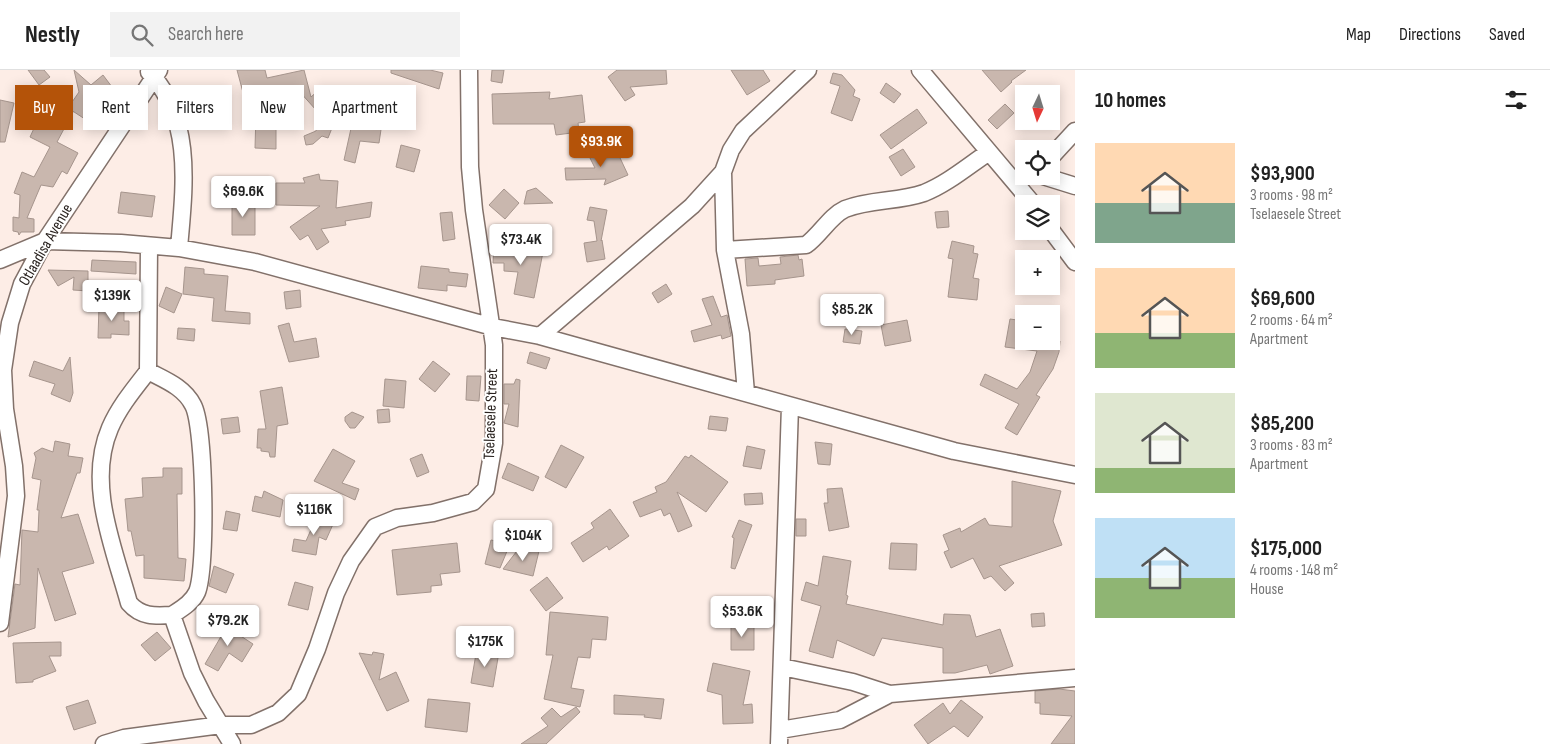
<!DOCTYPE html>
<html lang="en">
<head>
<meta charset="utf-8">
<style>
  :root { --surface:#fff; --page:#f2f2f2; --text:#222; --muted:#767676; --line:#e0e0e0; --accent:#b45309 }
  body { margin:0; font-family:"Sofia Sans Condensed",sans-serif; background:var(--page); color:var(--text); height:100vh; display:flex; flex-direction:column; font-size:19px; white-space:nowrap }
  * { box-sizing:border-box; margin:0 }
  p { font-size:16px; color:var(--muted) }
  .icon { flex:none; width:28px; height:28px; fill:none; stroke:currentColor; stroke-width:2; stroke-linecap:round; stroke-linejoin:round }
  .map { position:relative; flex:1; overflow:hidden }
  .panel { display:flex; flex-direction:column; background:var(--surface); width:475px }
  .panel>* { flex:none }
  .top-card { position:absolute; left:15px; top:15px; width:475px; height:45px; display:flex; gap:10px }
  .needle { width:32px; rotate:184deg }
  .fabs { position:absolute; left:1015px; top:15px; display:grid; gap:10px }
  .fabs a { display:grid; place-items:center; width:45px; height:45px; border-radius:0px; background:var(--surface); box-shadow:0 2px 12px #0003; font-size:25px }
  .price { position:absolute; translate:-50% -42px; padding:0 11px; border-radius:5px; background:#fff; color:#222; font-size:16px; line-height:32px; filter:drop-shadow(0 1px 2px #0008) }
  .price::after { content:''; position:absolute; left:50%; top:30px; width:15px; height:11px; margin-left:-8px; background:inherit; clip-path:polygon(0 0,100% 0,50% 100%) }
  .price.on { background:var(--accent); color:#fff }
  ul { padding:0; list-style:none }
  li { display:flex; align-items:center; gap:15px; height:125px; padding:0 20px }
  li span { display:grid; place-items:center; flex:none; width:140px; height:100px; border-radius:0px; color:#555 }
  li>.icon { margin-inline-start:auto }
  span .icon { width:60px; height:60px; fill:#fffc; stroke-width:1 }
  li b { font-size:21px }
  h2 { display:flex; justify-content:space-between; align-items:center; height:60px; padding:0 20px; font-size:21px }
  .chip { padding:0 18px; border-radius:0px; background:var(--surface); box-shadow:0 2px 12px #0003; font-size:18px; line-height:45px }
  .chip.on { background:var(--accent); color:#fff }
  header { display:flex; align-items:center; gap:30px; box-sizing:border-box; height:70px; padding:0 25px; background:var(--surface); border-bottom:1px solid var(--line) }
  header strong { font-size:24px }
  nav { display:flex; gap:28px; margin-inline-start:auto; font-size:18px }
  .search { width:350px; height:45px; background:var(--page); display:flex; align-items:center; gap:12px; box-sizing:border-box; padding:0 18px; border-radius:0px; color:var(--muted); font-size:19px }
  main { display:flex; flex:1; min-height:0 }
  .map>svg:first-child { display:block }
</style>
</head>
<body>
<header>
<strong>Nestly</strong>
<div class="search"><svg class="icon" aria-label="search" viewBox="0 0 24 24"><circle cx="10" cy="10" r="6"/><path d="M15 15l6 6"/></svg>Search here</div>
<nav><a>Map</a><a>Directions</a><a>Saved</a></nav>
</header>
<main>
<div class="map">
<svg width="1075" height="674" viewBox="0 0 1075 674">
  <rect width="100%" height="100%" fill="#fdede6"/>
  <path fill="#c9b7ae" stroke="#a6958d" d="M28 0H44L50 7 39 15Z
    M74 0 91 15 103 5 118 25 100 40 91 53 68 38 79 22Z
    M237 0H265L267 8 304 0 311 27 321 18 330 27 316 40 299 21 273 28 276 39V79L255 78 256 43 249 45Z
    M391 0H430L443 3 439 19 391 3Z
    M492 0H504L502 13 491 11Z
    M617 0H666L667 14 630 17 635 25 625 31 608 7Z
    M731 0H763L770 11 747 25Z
    M982 0H1026L1011 11 1012 12 1001 22Z
    M833 3 842 5 855 20 853 26 860 29 852 51 831 43 840 16 830 13Z
    M886 13 901 24 894 33 880 23Z
    M550 22 549 29 582 25 585 52 578 53 579 62 556 65 554 54H493L492 24Z
    M48 28 73 42 57 72 78 83 67 104 62 101 53 117 41 115 27 148 34 149V162H21L19 165 18 162 13 161V147L19 148 20 125 14 123 22 102 34 107 50 77 30 67Z
    M0 30 14 33 5 72H0Z
    M1005 34 1014 43 997 59 988 50Z
    M917 39 927 53 891 79 880 65Z
    M322 43 336 48 328 68 322 66 313 74 306 75 304 66 316 61Z
    M363 43 383 46 379 73 360 71 355 93 344 90 352 54 362 57Z
    M401 75 420 80 414 102 396 97Z
    M614 75 628 105 604 115 606 109 566 110 565 98H595L589 86Z
    M903 79 915 97 901 106 889 87Z
    M319 104 320 110 338 111 336 138 372 132 370 147 345 151 346 155 321 159 329 172 317 180 308 165 300 170 290 157 320 136 276 135V113H305L303 108Z
    M536 118 553 133 524 134 527 121Z
    M504 119 519 133 505 149 489 135Z
    M121 122 155 126 152 147 118 143Z
    M232 131H255V165H232Z
    M590 137 607 140 601 171 602 170 605 189 587 192 584 173 597 171 594 151 587 150Z
    M948 141 949 157 937 158 935 142Z
    M452 142 455 169 443 171 440 143Z
    M952 171 974 176 973 183 978 184 973 208 979 209 977 230 948 227 953 189 948 188Z
    M494 175 514 176V183L529 176 544 177 534 228 514 224 518 202 504 201V193H493Z
    M798 185 799 190 802 189 804 206 775 210V214L747 216 745 189 758 188 759 196 781 194 780 187Z
    M92 190 136 192V204L91 201Z
    M421 196 449 199V202L468 204 466 217 447 215V221L418 218Z
    M185 197 204 199V204L228 206 225 241 250 243V254L212 251 214 228 183 224Z
    M48 200 88 201V221L73 220 74 207 58 216Z
    M666 214 672 224 658 233 652 223Z
    M166 217 182 224 174 243 159 236Z
    M300 220 301 237 286 239 284 222Z
    M713 226 721 247 727 245 731 266 722 269 721 265 694 272 691 261 712 255 702 229Z
    M99 235 124 236V251H129V265L111 264V268H98Z
    M1010 249 1024 251V271H1060L1059 282 1053 299 1036 325 1040 327 1017 365 1005 358 1019 334 980 315 985 304 1017 319 1030 302 1037 281 1005 277Z
    M907 250 911 271 885 276 881 255Z
    M289 253 294 272 316 268 319 287 289 292 278 256Z
    M178 258 195 259 194 271 177 269Z
    M845 259 862 261 860 274 843 272Z
    M530 282 550 288 546 299 527 293Z
    M70 287 73 323 70 332 51 324 55 314 29 306 34 291 63 301Z
    M433 291 450 304 435 322 419 309Z
    M467 306H481L479 331 466 330Z
    M385 309 406 311 404 338 383 336Z
    M516 309 520 310 518 357 504 353 509 334H504V314H514Z
    M282 317 288 354 277 356 275 387H270L269 382 261 381V378H257L258 359H266L260 321Z
    M389 339 390 352 378 353 377 340Z
    M352 342 364 347 355 358H350L345 351V347Z
    M710 346 728 348 726 361 708 359Z
    M238 347 240 362 223 364 221 349Z
    M55 371 70 374 68 386 83 388 80 403H77L61 448 78 444 94 493 62 502 76 544 55 551 38 498 35 558 8 567 15 514 20 515 22 460 38 462 39 440H37L41 410 32 408 36 388 34 383 42 378 53 382Z
    M815 372 832 374 830 395 818 394Z
    M561 375 584 387 566 418 545 407Z
    M747 376 765 380 761 399 743 396Z
    M333 379 355 391 342 413 359 419 355 430 314 411Z
    M422 384 429 402 417 407 410 389Z
    M691 385 728 412 706 442 677 422 692 456 678 462 670 443 664 446 661 439 640 447 633 432 657 422 655 417 666 412 685 386 689 388Z
    M508 393 539 407 533 421 502 408Z
    M163 398H182V424H177L178 488 186 489 184 511 144 508V485L136 486 131 461H128L125 429 143 427 142 408 163 407Z
    M1012 411 1061 421 1053 451 1062 475 999 496 1014 513 1005 521 991 506 984 509 973 488 951 498 944 482 949 480 943 465 960 458 961 462 985 448 989 455 1012 457Z
    M842 418 849 457 829 461 824 433H828L827 419Z
    M264 421 283 430 280 447 252 441 255 426 262 428Z
    M762 423 763 434 745 435 744 424Z
    M320 439 324 441 323 447 334 452 326 470 319 467 316 485 292 481 294 469 306 471Z
    M610 439 629 466 609 480 607 476 583 492 571 473 594 458 591 453Z
    M226 441 240 444 237 461 223 459Z
    M796 449H806V466H796Z
    M739 450 752 455 735 499 731 498 734 468 732 467Z
    M491 470 510 474 500 498 485 494Z
    M457 473 460 502 440 504 442 515 431 516V522L397 525 392 480Z
    M891 473 917 474 916 500 889 499Z
    M520 477 539 481 533 506 503 499Z
    M823 486 851 491 846 525 848 526 846 534 943 555 944 544 970 545 976 567 1000 559 1013 596 990 604 987 595 955 603H943V578L882 568 874 586 837 570 833 588 809 581 821 536 801 530 806 512 818 516Z
    M214 496 234 504 226 523 209 516Z
    M547 507 563 528 546 541 530 520Z
    M295 512 313 517 308 540 288 535Z
    M550 542 608 547 606 570 592 569 590 588 578 587 571 618 584 620 580 637 544 629 553 585H546Z
    M1044 543 1045 556 1032 557 1031 544Z
    M225 550H231L233 561 253 574 242 592 229 583 218 601 205 594 223 563 220 555Z
    M731 556 754 557V580H731Z
    M157 562 171 578 155 591 141 575Z
    M61 572V586H49L56 601 33 610V612L16 613 13 573Z
    M477 578 499 582 493 617 471 613Z
    M373 582 384 584 379 610 396 602 409 631 387 641 359 583 372 585Z
    M713 593 750 601 743 635 752 634 753 653 723 654 722 625 707 621Z
    M1059 619 1075 621V674H1051L1072 646 1040 644V633H1035V621Z
    M614 625 664 629 661 649 644 647 645 645 614 644Z
    M428 629 470 633 467 662 425 657Z
    M88 630 96 653 74 660 66 637Z
    M961 630 983 647 968 667 954 656 928 674 914 655 943 633 950 644Z
    M576 637 580 642 546 674H521L548 656 541 648 552 638 561 647Z"/>
  <g fill="none" stroke-linecap="round" stroke-linejoin="round">
    <g stroke="#82716a" stroke-width="19">
      <path id="street" d="M920 0 1033 134
        M149 2C194 49 184 119 179 178
        M1051 87 1075 61
        M1043 106 1075 116
        M1051 160 1075 192
        M149 176 148 301C165 310 184 317 193 335 205 357 207 498 197 522 192 533 181 539 172 545
        M725 180 806 175C820 165 830 146 845 139 871 129 898 132 924 123 947 114 968 96 989 82
        M0 190 45 171 121 173 179 178 255 192 493 257 540 266 954 381 1075 405
        M540 266 692 136 723 102
        M148 301C134 319 119 337 110 358 86 414 114 478 129 533 141 547 155 546 172 545L192 603 206 631 232 674
        M746 323 741 264 725 180 723 102 731 80 743 61 808 0
        M0 553 16 426 14 396 5 339 3 300 10 253 22 214 45 171 159 0
        M782 597 853 612 890 624 1075 608
        M780 660 840 650 890 624
        M104 674 124 668 221 655H251L278 643 298 624 317 579 336 523 351 491 375 457 397 448 433 443 473 432 486 419 494 373V275L474 140 470 97 469 0
        M779 674 790 336"/>
    </g>
    <use href="#street" stroke="#fff" stroke-width="16"/>
  </g>
  <g text-anchor="middle" dominant-baseline="central" stroke-width="4" stroke-linejoin="round" paint-order="stroke">
    <g font-size="16" fill="#29221f" stroke="#fff">
      <text transform="translate(46 175) rotate(-60)">Otlaadisa Avenue</text>
      <text transform="translate(491 344) rotate(-88)">Tselaesele Street</text>
    </g>
  </g>
</svg>
<div class="fabs">
<a><svg class="needle" viewBox="-14 -14 28 28"><path d="M0-13l5 13h-10z" fill="#e53935"/><path d="M0 13l5-13h-10z" fill="#767676"/></svg></a>
<a><svg class="icon" aria-label="locate" viewBox="0 0 24 24"><circle cx="12" cy="12" r="6"/><path d="M12 2v4M12 18v4M2 12h4M18 12h4"/></svg></a>
<a><svg class="icon" aria-label="layers" viewBox="0 0 24 24"><path d="M12 4l9 5-9 5-9-5zM3 14l9 5 9-5"/></svg></a>
<a>+</a>
<a>−</a>
</div>
<b class="price on" style="left:601px;top:98px">$93.9K</b>
<b class="price" style="left:243px;top:148px">$69.6K</b>
<b class="price" style="left:521px;top:196px">$73.4K</b>
<b class="price" style="left:112px;top:252px">$139K</b>
<b class="price" style="left:852px;top:266px">$85.2K</b>
<b class="price" style="left:314px;top:466px">$116K</b>
<b class="price" style="left:523px;top:492px">$104K</b>
<b class="price" style="left:742px;top:568px">$53.6K</b>
<b class="price" style="left:228px;top:577px">$79.2K</b>
<b class="price" style="left:485px;top:598px">$175K</b>
<div class="top-card">
<a class="chip on">Buy</a>
<a class="chip">Rent</a>
<a class="chip">Filters</a>
<a class="chip">New</a>
<a class="chip">Apartment</a>
</div>
</div>
<section class="panel">
<h2>10 homes<svg class="icon" aria-label="filters" viewBox="0 0 24 24"><path d="M4 7h16M4 17h16"/><circle cx="9" cy="7" r="2"/><circle cx="15" cy="17" r="2"/></svg></h2>
<ul>
<li><span style="background:linear-gradient(#ffd9b3 60%,#7fa58c 0)"><svg class="icon" aria-label="home" viewBox="0 0 24 24"><path d="M3 11l9-7 9 7M6 9v11h12V9"/></svg></span><div><b>$93,900</b><p>3 rooms · 98 m²</p><p>Tselaesele Street</p></div></li>
<li><span style="background:linear-gradient(#ffd9b3 65%,#8fb573 0)"><svg class="icon" aria-label="home" viewBox="0 0 24 24"><path d="M3 11l9-7 9 7M6 9v11h12V9"/></svg></span><div><b>$69,600</b><p>2 rooms · 64 m²</p><p>Apartment</p></div></li>
<li><span style="background:linear-gradient(#dfe7d0 75%,#8fb573 0)"><svg class="icon" aria-label="home" viewBox="0 0 24 24"><path d="M3 11l9-7 9 7M6 9v11h12V9"/></svg></span><div><b>$85,200</b><p>3 rooms · 83 m²</p><p>Apartment</p></div></li>
<li><span style="background:linear-gradient(#bfe0f5 60%,#8fb573 0)"><svg class="icon" aria-label="home" viewBox="0 0 24 24"><path d="M3 11l9-7 9 7M6 9v11h12V9"/></svg></span><div><b>$175,000</b><p>4 rooms · 148 m²</p><p>House</p></div></li>
</ul>
</section>
</main>
</body>
</html>
